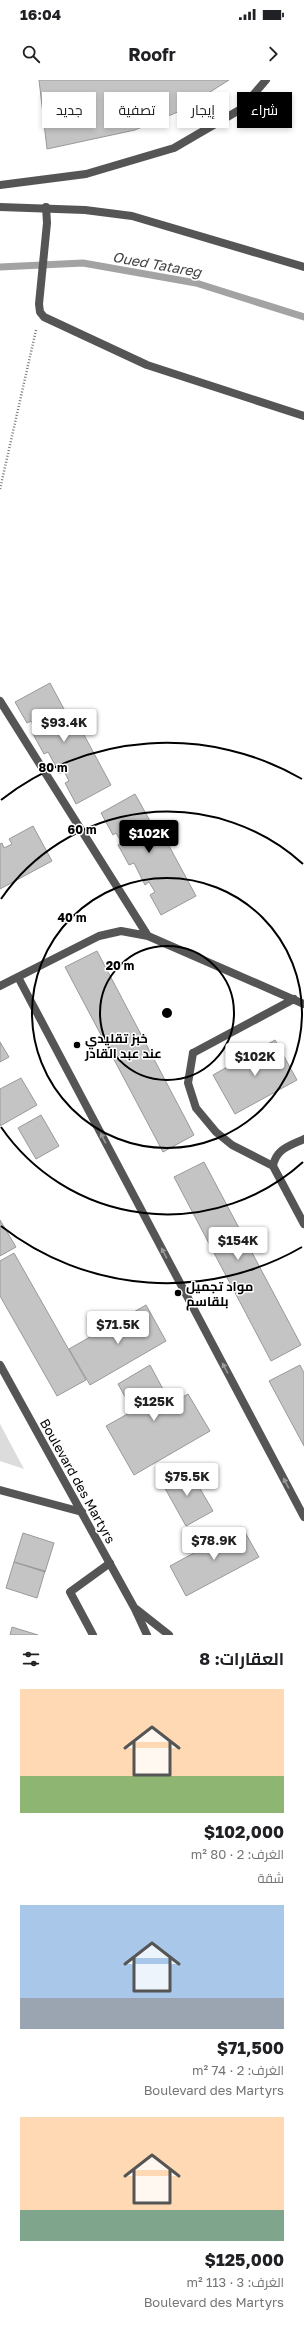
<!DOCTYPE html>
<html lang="ar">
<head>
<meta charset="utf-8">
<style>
  :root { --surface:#fff; --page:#f6f6f6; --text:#202124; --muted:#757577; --accent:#000 }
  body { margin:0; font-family:"Golos Text",Cairo,sans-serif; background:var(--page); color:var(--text); direction:rtl; height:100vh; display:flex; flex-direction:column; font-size:15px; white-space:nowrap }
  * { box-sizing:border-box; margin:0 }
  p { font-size:13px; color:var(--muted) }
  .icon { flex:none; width:22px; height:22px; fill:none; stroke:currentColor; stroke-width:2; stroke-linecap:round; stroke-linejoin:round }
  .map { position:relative; height:1555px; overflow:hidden; direction:ltr }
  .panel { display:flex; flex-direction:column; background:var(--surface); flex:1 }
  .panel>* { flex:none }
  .guide { position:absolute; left:12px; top:12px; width:280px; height:36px; direction:rtl; display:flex; gap:8px }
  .price { position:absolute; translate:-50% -34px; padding:0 9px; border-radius:4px; background:#fff; color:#222; font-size:13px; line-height:26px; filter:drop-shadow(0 1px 2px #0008) }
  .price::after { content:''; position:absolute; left:50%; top:24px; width:12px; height:9px; margin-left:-6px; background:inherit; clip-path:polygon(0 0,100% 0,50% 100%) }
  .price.selected { background:var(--accent); color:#fff }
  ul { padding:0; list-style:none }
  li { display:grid; align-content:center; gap:8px; height:212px; padding:0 20px }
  li span { display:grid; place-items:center; height:124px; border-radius:0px; color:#555 }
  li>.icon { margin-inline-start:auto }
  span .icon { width:72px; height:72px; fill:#fffc; stroke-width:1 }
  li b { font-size:17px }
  h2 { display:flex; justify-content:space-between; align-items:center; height:48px; padding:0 20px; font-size:17px }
  .pill { padding:0 14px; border-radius:0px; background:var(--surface); box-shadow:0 2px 6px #0003; font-size:14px; line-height:36px }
  .pill.selected { background:var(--accent); color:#fff }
  .status { display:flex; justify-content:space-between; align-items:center; height:28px; padding:0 20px; background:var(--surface); direction:ltr }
  .status svg { height:11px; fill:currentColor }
  header { display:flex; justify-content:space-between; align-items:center; height:52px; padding:0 20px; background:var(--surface); font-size:18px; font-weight:700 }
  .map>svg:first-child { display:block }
</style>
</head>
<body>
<div class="status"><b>16:04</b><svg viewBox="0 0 49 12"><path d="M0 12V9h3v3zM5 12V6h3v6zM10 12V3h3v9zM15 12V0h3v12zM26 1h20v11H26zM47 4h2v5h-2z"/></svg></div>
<header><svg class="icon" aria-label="forward" viewBox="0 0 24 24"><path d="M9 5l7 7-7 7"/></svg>Roofr<svg class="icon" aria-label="search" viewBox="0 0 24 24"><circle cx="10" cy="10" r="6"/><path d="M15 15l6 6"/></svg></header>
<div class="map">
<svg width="304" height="1555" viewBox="0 0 304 1555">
  <rect width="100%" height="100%" fill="#fff"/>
  <path fill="#dcdcdc" d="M0 1344 24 1389 0 1381Z"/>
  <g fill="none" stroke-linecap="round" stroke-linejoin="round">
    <path stroke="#a3a3a3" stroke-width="7" d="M0 187 83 183 196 203 304 237"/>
  </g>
  <path fill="#c4c4c4" stroke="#999" d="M39 0H229L180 31 135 50 47 69Z
    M50 603 78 655 83 653 111 705 76 724 65 703 69 701 64 691 60 694 48 672 44 674 33 654 37 652 31 641 27 643 15 622Z
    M135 714 164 766 168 764 196 816 161 835 150 815 155 812 149 802 145 805 134 783 129 785 118 765 122 763 116 753 113 755 101 733Z
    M33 746 52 781 0 809V764L2 763 4 768 12 764 9 759Z
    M97 871 194 1055 163 1072 65 887Z
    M275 960 297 1000 235 1034 213 995Z
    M0 962 9 977 0 982Z
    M21 998 37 1025 0 1046V1009Z
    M41 1035 59 1066 36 1079 18 1048Z
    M204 1082 301 1265 271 1281 174 1097Z
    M0 1140 16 1167 0 1176Z
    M14 1173 86 1300 57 1316 0 1216V1181Z
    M146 1225 166 1261 90 1305 69 1269Z
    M150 1285 171 1324 188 1314 210 1351 134 1395 106 1346 133 1331 118 1304Z
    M300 1285 304 1293V1366L269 1301Z
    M188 1388 213 1431 186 1446 162 1403Z
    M242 1447 259 1477 186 1516 170 1486Z
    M23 1453 54 1463 45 1492 14 1482Z
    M14 1482 45 1491 37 1518 6 1508Z
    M12 1547 38 1555H10Z"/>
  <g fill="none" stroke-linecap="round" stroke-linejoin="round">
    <path stroke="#777" stroke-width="2.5" stroke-dasharray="1 2" stroke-linecap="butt" d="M0 409 36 250"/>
    <path stroke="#555" stroke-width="8" d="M0 105 86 94 174 68 241 29 266 0
      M46 127 47 143 39 224 40 232 44 237 147 285 304 336
      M193 973 188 1003 196 1028 216 1052 232 1065 273 1086 304 1144
      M273 1086C276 1069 289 1066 304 1059
      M93 1555 70 1512 110 1483"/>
    <path stroke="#555" stroke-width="8" d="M0 621 148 856
      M18 897 304 1437
      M0 906 99 856 121 851 148 856 304 924
      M193 973 294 919
      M0 1410 82 1432"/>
    <path stroke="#555" stroke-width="8" d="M0 127 85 130 132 136 304 187
      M0 1285 135 1529 147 1555
      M136 1529 169 1555"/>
  </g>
  <defs><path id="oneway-solid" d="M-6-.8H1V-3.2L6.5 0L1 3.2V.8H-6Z"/></defs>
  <g fill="#999">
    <use href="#oneway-solid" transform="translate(103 1058) rotate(-118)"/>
    <use href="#oneway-solid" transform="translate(164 1173) rotate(-118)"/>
    <use href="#oneway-solid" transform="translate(225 1288) rotate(-118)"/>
    <use href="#oneway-solid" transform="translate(286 1403) rotate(-118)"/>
  </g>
  <g fill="none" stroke="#000" stroke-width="2">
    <circle cx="167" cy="933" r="67"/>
    <circle cx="167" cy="933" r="135"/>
    <path d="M303 1082A202 202 0 0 1 1 1047M1 819A202 202 0 0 1 303 784"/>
    <path d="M302 1167A270 270 0 0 1 1 1146M1 720A270 270 0 0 1 302 699"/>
  </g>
  <g fill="#000" stroke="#fff" stroke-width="1.5">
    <circle cx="77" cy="965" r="4"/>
    <circle cx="178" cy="1213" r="4"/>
  </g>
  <g text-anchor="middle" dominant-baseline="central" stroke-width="3" stroke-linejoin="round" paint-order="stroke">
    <g font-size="13" font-weight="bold" fill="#000" stroke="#fff" text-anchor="start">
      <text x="85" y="958">خبز تقليدي<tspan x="85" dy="15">عند عبد القادر</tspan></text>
      <text x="186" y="1206">مواد تجميل<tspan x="186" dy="15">بلقاسم</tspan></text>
    </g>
    <g font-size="13" fill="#000" stroke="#fff">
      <text transform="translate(78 1401) rotate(61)">Boulevard des Martyrs</text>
    </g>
    <g font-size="14" font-style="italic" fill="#444" stroke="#fff">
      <text transform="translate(157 184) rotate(10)">Oued Tatareg</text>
    </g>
  </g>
  <circle cx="167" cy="933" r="6" fill="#000" stroke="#fff" stroke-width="2"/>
  <g font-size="12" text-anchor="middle" font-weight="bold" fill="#000" stroke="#fff" stroke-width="3" stroke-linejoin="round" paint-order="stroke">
    <text x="53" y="692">80 m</text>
    <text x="82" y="754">60 m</text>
    <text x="72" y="842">40 m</text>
    <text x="120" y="890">20 m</text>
  </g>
</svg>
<b class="price" style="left:64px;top:663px">$93.4K</b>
<b class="price selected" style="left:149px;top:774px">$102K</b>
<b class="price" style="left:255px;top:997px">$102K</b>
<b class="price" style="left:238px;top:1181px">$154K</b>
<b class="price" style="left:118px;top:1265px">$71.5K</b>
<b class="price" style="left:154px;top:1342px">$125K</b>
<b class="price" style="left:187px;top:1417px">$75.5K</b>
<b class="price" style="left:214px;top:1481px">$78.9K</b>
<div class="guide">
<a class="pill selected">شراء</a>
<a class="pill">إيجار</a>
<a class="pill">تصفية</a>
<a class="pill">جديد</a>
</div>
</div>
<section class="panel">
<h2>العقارات: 8<svg class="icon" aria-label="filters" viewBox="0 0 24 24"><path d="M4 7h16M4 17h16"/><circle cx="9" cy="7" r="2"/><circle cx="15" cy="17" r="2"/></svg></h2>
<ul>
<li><span style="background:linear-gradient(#ffd9b3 70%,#8fb573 0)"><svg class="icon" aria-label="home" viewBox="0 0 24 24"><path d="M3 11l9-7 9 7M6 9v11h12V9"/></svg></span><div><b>$102,000</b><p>الغرف: 2 · 80 m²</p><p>شقة</p></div></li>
<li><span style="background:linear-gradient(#a9c7e8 75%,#9aa5b1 0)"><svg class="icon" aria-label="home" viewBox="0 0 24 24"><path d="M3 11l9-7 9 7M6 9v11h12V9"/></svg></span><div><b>$71,500</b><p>الغرف: 2 · 74 m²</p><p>Boulevard des Martyrs</p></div></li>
<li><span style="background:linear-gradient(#ffd9b3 75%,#7fa58c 0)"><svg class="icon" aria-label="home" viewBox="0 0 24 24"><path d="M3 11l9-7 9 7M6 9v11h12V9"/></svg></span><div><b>$125,000</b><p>الغرف: 3 · 113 m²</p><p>Boulevard des Martyrs</p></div></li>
</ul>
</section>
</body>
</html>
